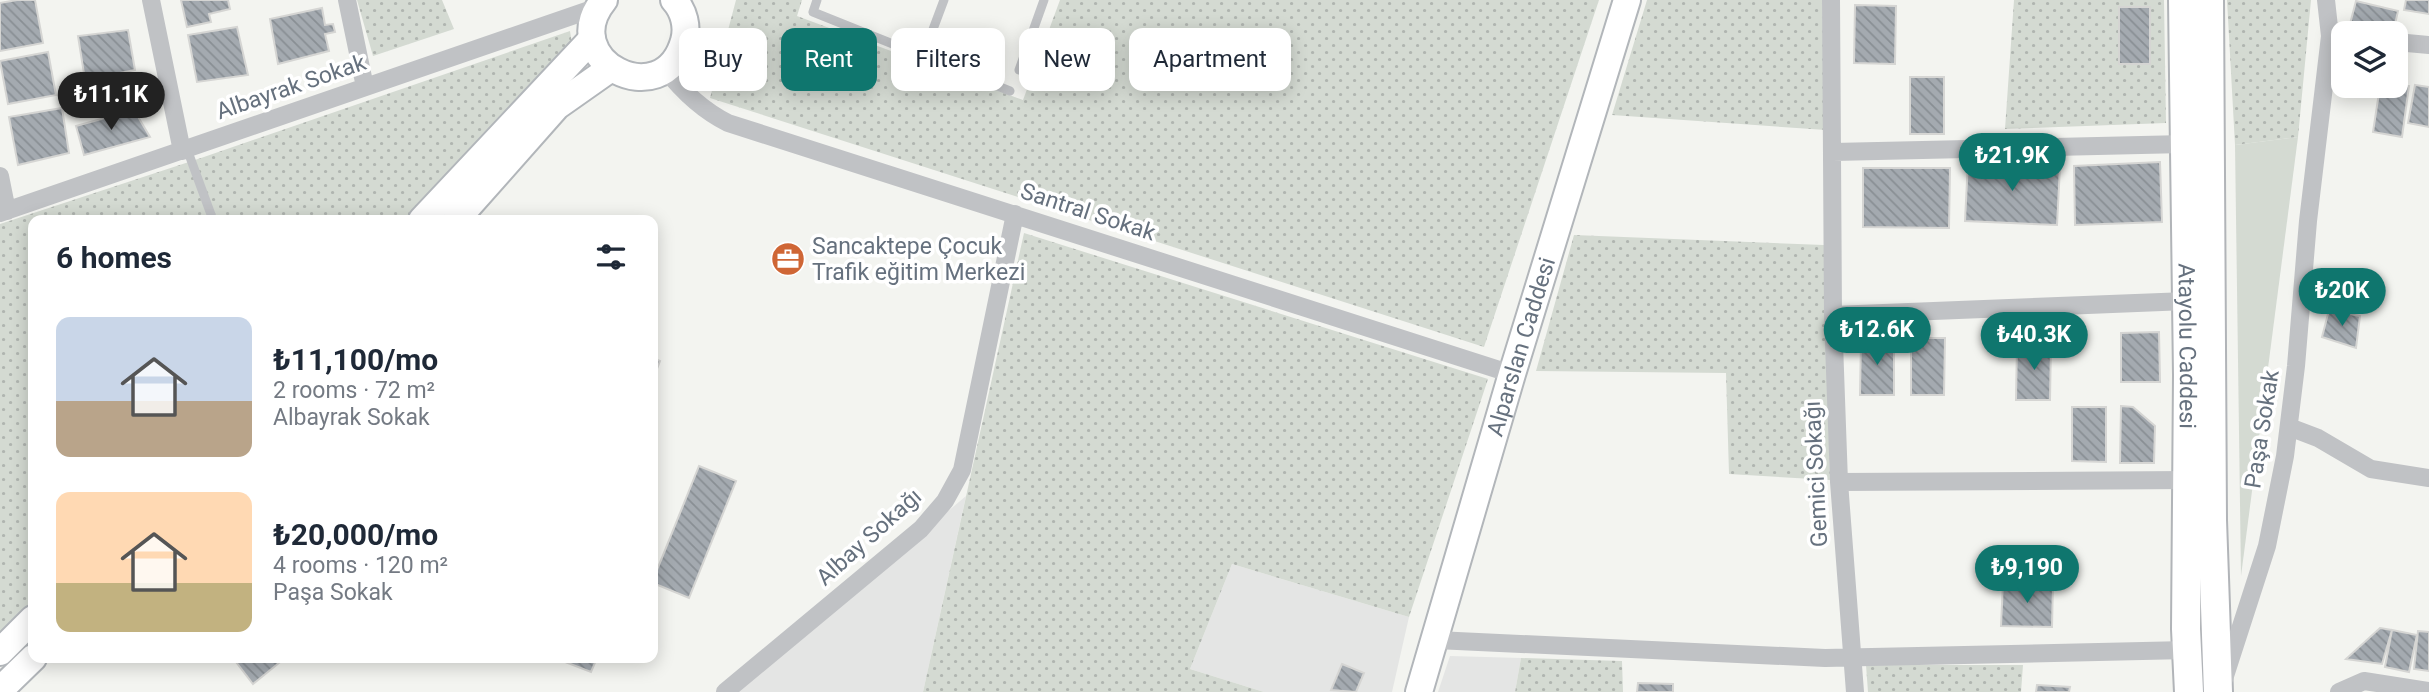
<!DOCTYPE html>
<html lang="en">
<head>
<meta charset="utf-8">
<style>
  :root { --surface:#fff; --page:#f2f2f3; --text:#1f2937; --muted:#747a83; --accent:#0f766e }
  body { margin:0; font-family:Roboto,sans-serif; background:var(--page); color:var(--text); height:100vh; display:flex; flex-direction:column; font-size:26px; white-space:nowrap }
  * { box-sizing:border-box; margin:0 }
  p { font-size:23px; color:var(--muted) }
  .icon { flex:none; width:38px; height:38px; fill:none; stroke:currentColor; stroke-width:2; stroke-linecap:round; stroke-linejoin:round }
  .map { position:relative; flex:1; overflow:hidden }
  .side { position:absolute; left:28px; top:215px; width:630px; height:448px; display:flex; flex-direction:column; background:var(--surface); border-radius:14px; box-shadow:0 4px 18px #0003 }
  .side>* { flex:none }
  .hud { position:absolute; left:679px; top:28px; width:665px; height:63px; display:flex; gap:14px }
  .controls { position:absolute; left:2331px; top:21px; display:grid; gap:14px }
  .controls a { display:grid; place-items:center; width:77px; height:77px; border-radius:14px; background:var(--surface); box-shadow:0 4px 18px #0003; font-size:35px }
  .price { position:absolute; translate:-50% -60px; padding:0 16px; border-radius:24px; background:var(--accent); color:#fff; font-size:23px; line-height:46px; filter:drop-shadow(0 2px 4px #0008) }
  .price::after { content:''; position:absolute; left:50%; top:42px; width:21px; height:16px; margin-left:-10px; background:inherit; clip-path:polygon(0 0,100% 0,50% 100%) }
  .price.active { background:#222; color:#fff }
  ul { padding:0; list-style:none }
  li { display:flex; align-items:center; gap:21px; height:175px; padding:0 28px }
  li span { display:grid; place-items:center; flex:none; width:196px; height:140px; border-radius:14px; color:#555 }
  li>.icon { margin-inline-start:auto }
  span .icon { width:84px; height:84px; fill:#fffc; stroke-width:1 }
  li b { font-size:30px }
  h2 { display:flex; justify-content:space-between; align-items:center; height:84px; padding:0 28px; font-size:30px }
  .tag { padding:0 24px; border-radius:14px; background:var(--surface); box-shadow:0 4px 18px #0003; font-size:24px; line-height:63px }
  .tag.active { background:var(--accent); color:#fff }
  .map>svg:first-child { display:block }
</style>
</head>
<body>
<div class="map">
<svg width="2429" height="692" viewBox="0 0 2429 692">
  <defs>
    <pattern id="grass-dots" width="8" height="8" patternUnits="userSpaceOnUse" patternTransform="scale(1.75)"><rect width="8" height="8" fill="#d4dad2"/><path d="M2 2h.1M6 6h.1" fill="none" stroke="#b0b5b0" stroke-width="1.8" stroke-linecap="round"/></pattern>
    <pattern id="building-back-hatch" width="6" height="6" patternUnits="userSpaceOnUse" patternTransform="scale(1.75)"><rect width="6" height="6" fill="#a4aab0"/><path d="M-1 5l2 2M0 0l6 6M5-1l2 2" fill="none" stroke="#898f94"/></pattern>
  </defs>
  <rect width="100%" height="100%" fill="#f3f4f0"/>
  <path fill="#e4e5e4" d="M966 496 923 692H734Z
    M1232 564 1409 617 1392 692H1264L1190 669Z
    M1450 656 1521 658 1515 692H1438Z"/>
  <path fill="url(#grass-dots)" d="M357 0H442L454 29 373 56Z
    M736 0H802L797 16 1023 100 1060 0H1599L1484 347 710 98Z
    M1647 0H1822L1826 130 1612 115Z
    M2014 0H2164L2166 123 2005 129Z
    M2227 0H2311L2298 137 2235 145Z
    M570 31 573 51 410 220H33V611L0 646V224L201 158Z
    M1024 233 1488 379 1409 617 1232 564 1190 669 1264 692H923Z
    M1574 235 1824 245 1830 480 1729 474 1726 373 1536 371Z
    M1521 658 1622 661 1623 692H1515Z
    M1866 665H2023L2021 692H1868Z"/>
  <path fill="#d4dad2" d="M2298 137 2241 576 2235 145Z"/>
  <path fill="url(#building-back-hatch)" stroke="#d5d5d3" stroke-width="2" d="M17 0H35L43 43 0 51V3Z
    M181 0H228L230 9 209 14 211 22 187 27Z
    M2406 0H2429V14L2404 10Z
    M2356 1 2398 11 2393 33 2350 24Z
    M1855 5 1896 6 1895 64 1854 63Z
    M2119 7H2150V64H2119Z
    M322 8 325 25 333 24 335 32 325 34 329 51 278 64 270 19Z
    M237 27 248 75 197 82 188 35Z
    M128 30 135 70 85 80 78 36Z
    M48 52 56 95 8 104 0 61Z
    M1910 77H1944V134H1910Z
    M2396 84 2409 86 2402 137 2373 132 2380 86Z
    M2415 85 2429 87V127L2408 123Z
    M62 108 69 153 18 165 9 117Z
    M134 110 150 137 84 155 76 126Z
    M1968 161 2060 166 2057 225 1965 221Z
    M2160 162 2162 222 2075 225 2074 166Z
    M1863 168H1950L1949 228 1863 227Z
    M2329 310 2360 316 2356 348 2322 337Z
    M2159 332 2160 382H2121V333Z
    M1911 338H1945L1944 395H1911Z
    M1861 339H1894V395H1860Z
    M2017 343H2051L2050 400H2016Z
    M653 358 660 361 653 379Z
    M2121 406 2133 407 2155 426 2154 463H2120Z
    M2072 407H2106V462L2072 461Z
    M699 466 736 481 689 598 653 583V580Z
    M2003 582 2053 583 2052 627 2001 626Z
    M2380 628 2392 630 2382 664 2346 659Z
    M2392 630 2417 635 2409 672 2385 667Z
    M2418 631 2429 632V671L2414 669Z
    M233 658H285L253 684Z
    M555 658H597L591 672Z
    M1342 664 1364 673 1356 692 1331 690Z
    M1638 683 1673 684V692H1637Z
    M2037 685 2070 687 2069 692H2036Z"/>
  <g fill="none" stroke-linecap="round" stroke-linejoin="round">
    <g stroke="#b2b6ba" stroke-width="30">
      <g id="secondary">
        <path d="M604 0C555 60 663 116 684 41 688 27 684 11 674 0"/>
        <path d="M422 220 592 39"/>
        <path d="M456 220 557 106 611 68"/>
        <path d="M0 652 33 619"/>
        <path d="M0 690 33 658"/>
        <path id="s1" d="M1419 692 1512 374 1627 0"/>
      </g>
    </g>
    <g stroke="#b1b4b8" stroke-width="32">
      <g id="primary">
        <path id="s2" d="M2183 0 2188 375 2186 629 2189 692"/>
        <path d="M2209 0 2212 520 2218 692"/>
      </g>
    </g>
    <path stroke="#c0c2c5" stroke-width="9" d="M817 0 813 12 1010 91
      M923 56 944 0
      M1019 70 1044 0
      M187 149 213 220"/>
    <path stroke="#c0c2c5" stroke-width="18" d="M151 0 182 151
      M347 0 365 87
      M1831 0 1833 315 1839 482 1855 692
      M2396 42 2429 45
      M665 69C683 92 702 110 728 123L1512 374
      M1833 152 2185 144
      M0 176 7 211
      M0 213 598 7
      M1833 315 2187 301
      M2289 427 2318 438 2371 469 2429 478
      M1839 482 2187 480
      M1436 640 1825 658 2187 650
      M2224 679 2267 546 2285 456 2296 366 2308 221 2330 36 2326 0
      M725 692 921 529 945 501 962 470 1015 214
      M2339 692 2364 681 2429 691"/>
    <use href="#secondary" stroke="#fff" stroke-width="26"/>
    <use href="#primary" stroke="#fff" stroke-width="28"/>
  </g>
  <defs>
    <g id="office-disc" transform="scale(1.75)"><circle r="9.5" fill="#cf6635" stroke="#fff"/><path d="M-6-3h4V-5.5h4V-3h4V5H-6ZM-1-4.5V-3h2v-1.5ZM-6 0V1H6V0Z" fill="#fff"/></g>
  </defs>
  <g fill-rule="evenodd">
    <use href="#office-disc" x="788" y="259"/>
  </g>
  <g text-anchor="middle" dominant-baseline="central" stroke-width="7" stroke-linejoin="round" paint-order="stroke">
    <g font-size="23" fill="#66717e" stroke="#fff">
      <text transform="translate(291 87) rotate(-19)">Albayrak Sokak</text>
      <text transform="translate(1088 212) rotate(18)">Santral Sokak</text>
      <text stroke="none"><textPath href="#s1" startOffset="360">Alparslan Caddesi</textPath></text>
      <text stroke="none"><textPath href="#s2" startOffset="346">Atayolu Caddesi</textPath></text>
      <text transform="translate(2262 429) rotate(-81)">Paşa Sokak</text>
      <text transform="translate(1816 474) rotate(-93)">Gemici Sokağı</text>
      <text transform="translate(869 537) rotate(-42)">Albay Sokağı</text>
    </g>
    <g font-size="23" fill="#66717e" stroke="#fff" text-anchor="start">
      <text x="812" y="246">Sancaktepe Çocuk<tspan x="812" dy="26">Trafik eğitim Merkezi</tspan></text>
    </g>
  </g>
</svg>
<div class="controls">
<a><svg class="icon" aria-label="layers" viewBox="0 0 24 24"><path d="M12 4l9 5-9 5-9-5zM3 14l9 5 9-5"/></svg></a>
</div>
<b class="price active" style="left:111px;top:132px">₺11.1K</b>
<b class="price" style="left:2012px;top:193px">₺21.9K</b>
<b class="price" style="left:2342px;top:328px">₺20K</b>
<b class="price" style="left:1877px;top:367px">₺12.6K</b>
<b class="price" style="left:2034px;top:372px">₺40.3K</b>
<b class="price" style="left:2027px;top:605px">₺9,190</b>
<div class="hud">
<a class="tag">Buy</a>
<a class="tag active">Rent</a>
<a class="tag">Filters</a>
<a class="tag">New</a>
<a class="tag">Apartment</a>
</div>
<section class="side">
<h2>6 homes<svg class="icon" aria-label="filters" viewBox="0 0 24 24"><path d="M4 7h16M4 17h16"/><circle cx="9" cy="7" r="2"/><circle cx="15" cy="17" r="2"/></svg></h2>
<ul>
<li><span style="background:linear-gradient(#c9d6e8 60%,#b9a48a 0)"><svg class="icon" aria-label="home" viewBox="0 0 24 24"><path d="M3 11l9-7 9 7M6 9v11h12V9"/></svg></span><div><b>₺11,100/mo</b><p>2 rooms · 72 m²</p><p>Albayrak Sokak</p></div></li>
<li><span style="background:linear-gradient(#ffd9b3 65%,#c2b280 0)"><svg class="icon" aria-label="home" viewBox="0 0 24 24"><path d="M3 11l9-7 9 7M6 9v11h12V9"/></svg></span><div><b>₺20,000/mo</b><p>4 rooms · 120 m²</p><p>Paşa Sokak</p></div></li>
</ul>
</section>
</div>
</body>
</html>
